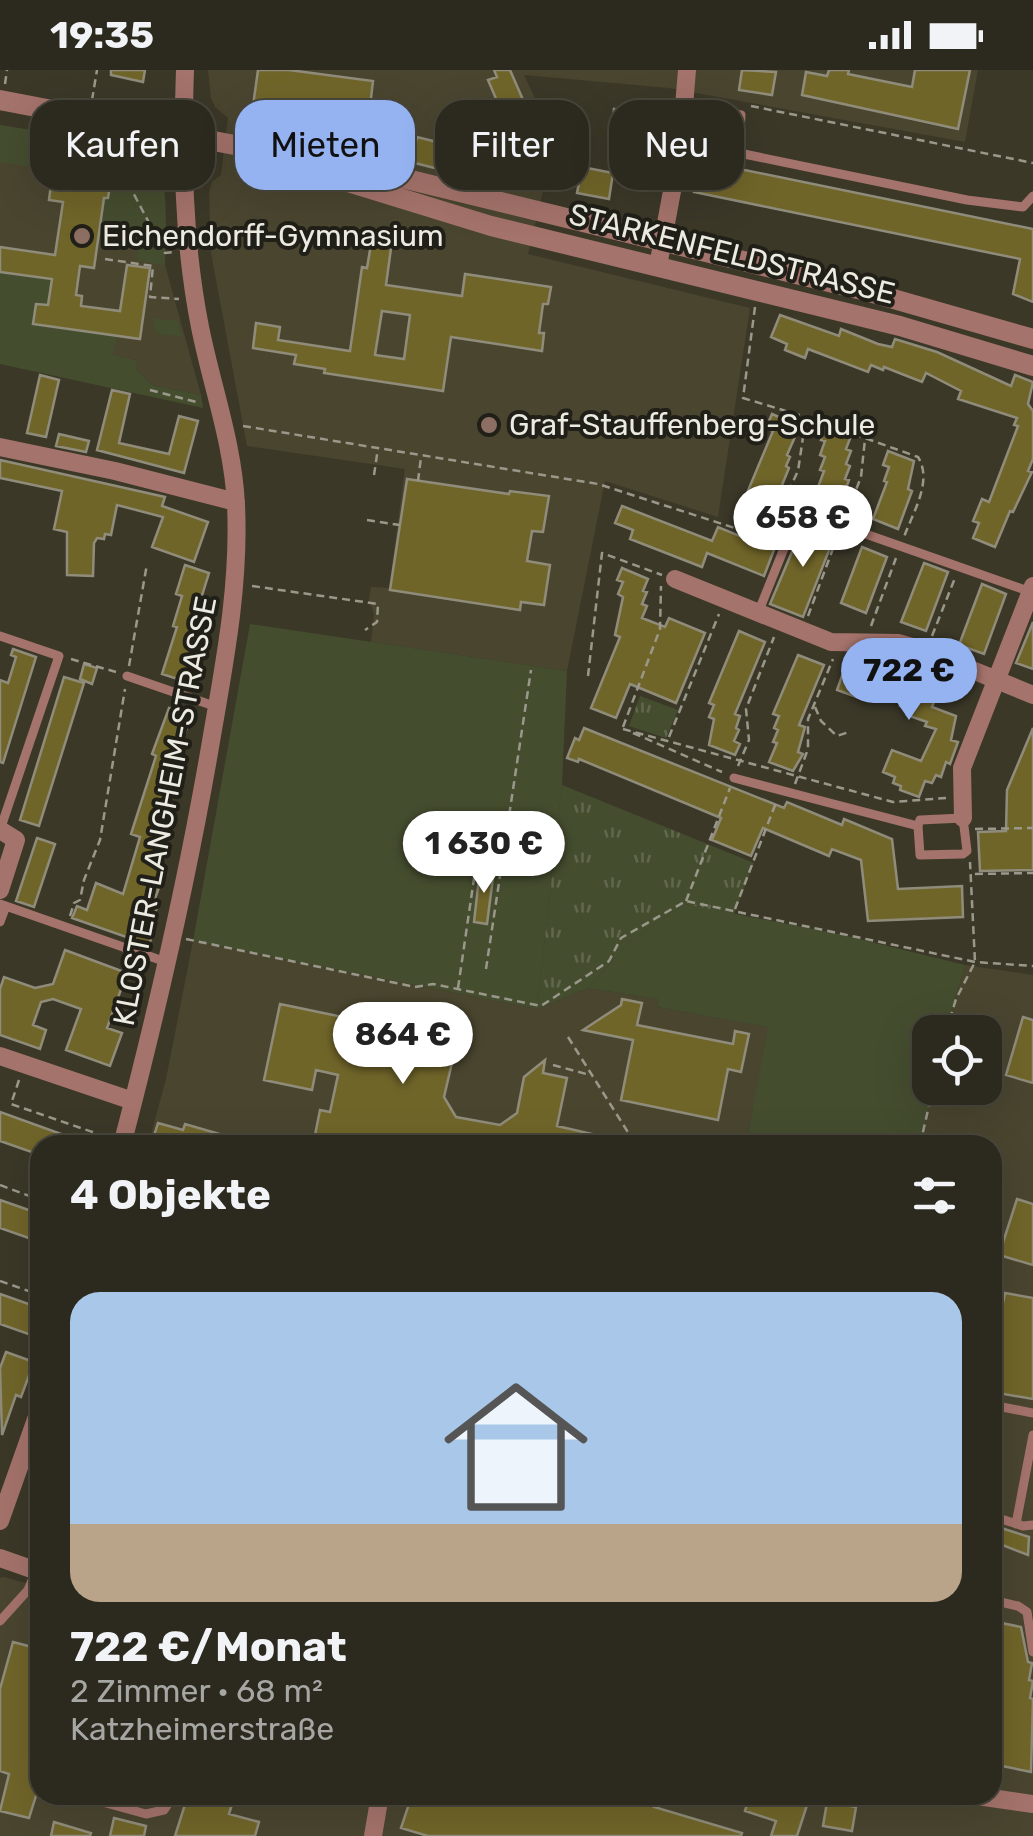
<!DOCTYPE html>
<html lang="de">
<head>
<meta charset="utf-8">
<style>
  :root { --surface:#2c2a1e; --page:#343227; --text:#f1f3f6; --muted:#a6a7a4; --line:#48463c; --accent:#95b2f1 }
  body { margin:0; font-family:Rubik,sans-serif; background:var(--page); color:var(--text); height:100vh; display:flex; flex-direction:column; font-size:38px; white-space:nowrap }
  * { box-sizing:border-box; margin:0 }
  p { font-size:32px; color:var(--muted) }
  .icon { flex:none; width:55px; height:55px; fill:none; stroke:currentColor; stroke-width:2; stroke-linecap:round; stroke-linejoin:round }
  .map { position:relative; flex:1; overflow:hidden }
  .side { position:absolute; left:30px; top:1065px; width:972px; height:670px; display:flex; flex-direction:column; background:var(--surface); border-radius:30px; box-shadow:0 10px 40px #0002,0 0 0 2px var(--line) }
  .side>* { flex:none }
  .top-card { position:absolute; left:30px; top:30px; width:975px; height:90px; display:flex; gap:20px }
  .buttons { position:absolute; left:912px; top:945px; display:grid; gap:20px }
  .buttons a { display:grid; place-items:center; width:90px; height:90px; border-radius:20px; background:var(--surface); box-shadow:0 10px 40px #0002,0 0 0 2px var(--line); font-size:50px }
  .price { position:absolute; translate:-50% -85px; padding:0 22px; border-radius:35px; background:#fff; color:#222; font-size:32px; line-height:65px; filter:drop-shadow(0 2px 5px #0008) }
  .price::after { content:''; position:absolute; left:50%; top:60px; width:30px; height:22px; margin-left:-15px; background:inherit; clip-path:polygon(0 0,100% 0,50% 100%) }
  .price.current { background:var(--accent); color:#111 }
  ul { padding:0; list-style:none }
  li { display:grid; align-content:center; gap:20px; height:530px; padding:0 40px }
  li+li { border-top:2px solid var(--line) }
  li span { display:grid; place-items:center; height:310px; border-radius:30px; color:#555 }
  li>.icon { margin-inline-start:auto }
  span .icon { width:180px; height:180px; fill:#fffc; stroke-width:1 }
  li b { font-size:42px }
  h2 { display:flex; justify-content:space-between; align-items:center; height:120px; padding:0 40px; font-size:42px }
  .tag { padding:0 35px; border-radius:30px; background:var(--surface); box-shadow:0 10px 40px #0002,0 0 0 2px var(--line); font-size:35px; line-height:90px }
  .tag.current { background:var(--accent); color:#111 }
  .status { display:flex; justify-content:space-between; align-items:center; height:70px; padding:0 50px; background:var(--surface); direction:ltr }
  .status svg { height:28px; fill:currentColor }
  .map>svg:first-child { display:block }
</style>
</head>
<body>
<div class="status"><b>19:35</b><svg viewBox="0 0 49 12"><path d="M0 12V9h3v3zM5 12V6h3v6zM10 12V3h3v9zM15 12V0h3v12zM26 1h20v11H26zM47 4h2v5h-2z"/></svg></div>
<div class="map">
<svg width="1033" height="1766" viewBox="0 0 1033 1766">
  <defs>
    <pattern id="park-tufts" width="24" height="20" patternUnits="userSpaceOnUse" patternTransform="scale(2.5)"><rect width="24" height="20" fill="#454d2f"/><path d="M3 7l-1-3M5 7V3M7 7l1-3M15 17l-1-3M17 17v-4M19 17l1-3" fill="none" stroke="#60674d"/></pattern>
  </defs>
  <rect width="100%" height="100%" fill="#3b3828"/>
  <path fill="#49452f" d="M208 0H978L965 72 669 18 524 5 555 71 528 184 750 238 718 447 605 411 567 601 371 572 374 544 369 529 371 517 389 518 405 399 247 376 211 183 209 122 212 112 221 105 228 48 215 37 211 28Z
    M0 55 145 79 153 85 161 104 165 195 201 325 152 315 136 299V290L0 262Z
    M193 871 537 939 588 918 658 929 657 937 769 957 746 1075H148L166 1009Z
    M965 895 1033 905V1766H0V1508L4 1507 40 1517V1725H992V1075H920L933 1018H985V962H945Z"/>
  <path fill="#454d2f" d="M0 55 145 79C174 102 164 161 165 195L137 191 138 176 98 171 104 128 110 109 0 92Z
    M0 202 52 209 48 235 36 234 34 254 117 266 113 285 136 290V299L152 315 201 325 203 338 0 294Z
    M153 248 178 251 182 266 161 265 154 260Z
    M250 554 567 601 562 715 537 939 193 871Z
    M685 834 843 865 965 895 945 962H930V1018H933L920 1075H746L768 957 657 937 658 929 588 918 632 869Z"/>
  <path fill="url(#park-tufts)" d="M640 626 678 640 666 668 629 656Z
    M562 715 754 793 734 844 685 834 632 869 588 918 537 939Z"/>
  <path fill="#706529" stroke="#908c7b" stroke-width="2.5" fill-rule="evenodd" d="M111 0H145L143 12 111 5Z
    M258 0H289L373 11 366 71 322 66 323 55 252 43Z
    M494 0H510L534 55 512 66 488 10 497 7Z
    M742 0 776 2 772 25 739 20Z
    M829 0H849L848 4 912 17 915 0H970L958 59 802 25 806 2 827 6Z
    M614 39 630 41 626 76 641 79 638 97 611 93 616 66 611 65Z
    M698 50 727 52 725 96 1033 159V232L1013 224 1020 189 694 122Z
    M417 67 504 89 498 114 411 92Z
    M582 97 613 103 609 129 577 123Z
    M67 103 111 109 108 128H104L94 198 80 196 76 225 82 226 81 236 120 241 127 195 150 198 140 269 33 254 36 234 48 235 52 209 0 202V177L55 185 63 132 49 130 52 106 66 108Z
    M372 168 392 171 386 215 462 226 465 204 551 217 548 234H543L539 263H544L542 281 451 267 443 321 324 303 325 299 294 294 296 285 253 278 256 253 280 257 278 270 350 281 362 197 367 198ZM382 241 410 245 404 289 375 285Z
    M780 245 839 266 841 259 878 274 892 277 895 269 937 282 1011 316 1015 305 1033 312 1028 334 1033 341V389L1028 401 1032 402 1013 442 1010 441 995 477 973 468 979 453 973 451 982 429 989 432 1018 356 1014 355 1017 348 958 329 961 321 926 303 922 312 884 297 883 300 871 295 868 302 808 279 805 288 785 280 787 274 771 267Z
    M40 305 59 310 46 367 27 363Z
    M112 320 130 324 119 373 169 384 179 346 198 351 184 403 97 380Z
    M772 344 795 354 794 358 798 360 787 385 790 387 786 396 789 398 769 447 751 439 757 427 747 423 773 361 766 358Z
    M826 356 851 366 846 379 851 381 846 394 850 396 845 409 849 410 836 445 811 436 824 401 820 400 825 387 820 385 825 371 821 370Z
    M59 364 89 371 86 382 56 376Z
    M888 381 914 391 908 419 912 421 898 459 873 449 887 412 884 411 889 397 883 395Z
    M0 390 165 427 162 436 208 452 194 492 152 477 163 447 117 435 111 465 105 464 104 469 97 468 94 473 93 506 67 505V462L54 459 62 421 0 408Z
    M407 409 509 424 510 421 549 426 543 462 532 461 527 491 550 495 544 535 521 532 520 540 390 520Z
    M622 436 712 471 718 457 774 480 764 506 707 483 702 497 630 469 633 460 615 453Z
    M805 451 835 465 803 547 770 534Z
    M862 477 887 487 866 543 841 533Z
    M924 493 948 502 926 561 901 552Z
    M185 495 209 503 200 532 204 533 195 563 200 564 191 592 196 594 190 613 162 604 177 557 173 556 182 526 176 524Z
    M622 498 648 509 643 521 647 522 642 534 647 536 642 548 665 557 669 548 705 563 676 633 630 614 616 648 591 638 620 567 615 565 623 527 618 524 623 512 617 510Z
    M982 514 1006 524 984 584 959 575Z
    M1033 552V599L1016 593Z
    M739 561 765 572 735 644 740 646 736 658 739 660 734 671 740 674 735 685 709 675 714 649 709 647 714 635 709 633Z
    M13 579 36 587 3 693 0 692V610L8 613 16 587 11 585Z
    M798 585 824 595 799 655 805 657 798 682 803 684 793 701 769 692 777 673 773 672 778 660 774 658 779 646 773 644Z
    M847 592 919 612 922 605 941 613 932 637 956 646 951 670 958 672 950 694 946 692 941 707 936 705 932 713 925 711 919 727 900 720 901 716 893 713 895 707 883 702 892 680 921 691 936 659 925 656 927 652 907 645 909 640 900 636 902 633 892 630 893 627 873 619 870 626 861 623 859 628 837 620Z
    M84 594 97 598 92 614 80 609Z
    M64 607 84 613 39 756 20 750Z
    M169 638 191 646 175 692 181 695 167 735 175 738 161 775 168 777 159 802 164 804 153 834 158 835 148 861 153 863 149 875 72 848 77 836 87 840 96 813 123 824 140 767 131 764 156 686 152 684Z
    M584 658 784 738 787 732 842 755 844 749 892 769 898 819 962 816 963 847 868 851 861 790 832 779 829 786 763 758 751 786 712 770 721 748 579 689 578 692 567 688 575 668 579 670Z
    M1033 658V800L980 801 978 762 1006 761 1007 720Z
    M37 768 55 774 34 837 16 831Z
    M480 799 494 800 487 854 474 852Z
    M65 880 127 903 107 958 122 963 110 996 66 980 81 939 53 929 41 932 33 955 46 960 40 979 0 965V919L4 907 35 918 53 914Z
    M622 929 642 933 637 955 733 974 735 961 749 964 741 1002 728 999 718 1050 621 1030 633 970 583 960 621 935Z
    M280 934 415 962 416 958 444 963 455 980 444 1027 456 1047 500 1055 517 1043 524 1007 545 990 543 1003 567 1008 557 1056 618 1070 617 1075H313L320 1040 330 1042 338 1005 316 1000 312 1020 264 1010Z
    M1023 947 1033 950V1013L1006 1005Z
    M0 1042 86 1073 85 1075H40V1085L0 1071Z
    M158 1053 183 1060 185 1054 247 1072V1075H151Z
    M1017 1129 1033 1134V1195L999 1185Z
    M0 1130 40 1144V1172L0 1158Z
    M1005 1223 1033 1228V1329L992 1322V1287Z
    M0 1224 40 1238 31 1265 0 1254Z
    M6 1282 34 1292 21 1327 16 1325 2 1365 0 1298Z
    M992 1455 1029 1467 1028 1485 992 1471Z
    M992 1551 1021 1557 1028 1592 1032 1593 1029 1610 1033 1611 1030 1628 1033 1629 1031 1702 992 1694Z
    M13 1572 40 1579V1713L29 1748 0 1741 9 1704 0 1701V1619Z
    M188 1725H235L229 1744 259 1752 255 1766H175Z
    M412 1725H657L654 1737 742 1763 741 1766H428L401 1758Z
    M750 1725H784L808 1732 797 1766H771L776 1751 745 1741Z
    M827 1732 856 1737 852 1761 823 1756Z
    M114 1748 146 1756 144 1766H110Z
    M54 1752 91 1763 90 1766H51Z"/>
  <g fill="none" stroke-linecap="round" stroke-linejoin="round">
    <path stroke="#9a988b" stroke-width="2.5" stroke-dasharray="8 5" stroke-linecap="butt" d="M5 14 7 0
      M92 30 97 0
      M751 36 1033 93
      M75 60 74 66 112 94 129 115 165 183 174 182
      M105 189 153 196 150 227 179 229
      M755 237 743 328 806 347 918 387C933 411 913 442 904 467
      M150 320 200 333
      M243 356 598 414 769 469 777 448
      M374 405 378 378
      M418 411 421 387
      M788 422 798 401 806 347
      M847 443 861 407 865 369
      M367 450 400 455
      M252 516 378 534 377 552 365 560
      M808 546 838 465
      M871 556 896 488
      M932 566 955 508
      M71 589 116 602
      M129 596 147 494
      M588 606 602 483 662 505
      M815 637 821 651 837 666 849 662
      M623 657 660 559 661 516
      M623 659 893 732 946 728
      M633 663 722 702
      M669 667 719 544
      M738 696 749 670 746 639 774 567
      M795 714 808 679V649L833 589
      M975 759 1033 758
      M975 804 1033 803
      M686 831 730 718
      M735 839 777 730
      M70 846 74 833 80 830 84 810 100 770 125 619
      M186 869 415 917 433 914 541 936 609 891 621 868 686 831 975 892 1033 896
      M486 899 531 600
      M458 918 476 795
      M946 962 956 929 975 892 970 792
      M568 967 636 1075
      M553 995 590 1005
      M19 1010 11 1034 107 1067
      M920 1075 933 1018
      M0 1115 40 1130
      M0 1211 40 1225"/>
    <path stroke="#a4736b" stroke-width="9" d="M685 34 741 45 739 83 967 130 1023 137 1033 126
      M783 435 1031 522
      M758 543 799 441
      M0 566 59 586 0 760
      M127 606 217 637
      M734 708 918 756 920 750 963 748 967 781 963 784 920 785 918 756
      M0 834 166 892
      M0 852 6 836
      M992 1162 999 1111
      M992 1335 1033 1343
      M992 1446 1023 1456 1033 1455
      M1016 1454 1033 1365
      M992 1530 1018 1536 1027 1542 1033 1582
      M0 1551 28 1520 36 1501
      M88 1725V1728L146 1744 164 1740 174 1725"/>
    <path stroke="#a4736b" stroke-width="18" d="M658 196 681 73 687 0
      M0 377 115 401 236 432
      M675 509 831 572 898 573 926 581 1033 625
      M963 748 962 698 1033 516
      M0 760 16 770 0 820
      M0 986 133 1031
      M122 1075C156 945 186 815 209 683 223 600 240 519 236 435 233 373 212 317 200 257 183 171 182 86 185 0
      M0 1451 40 1338
      M0 1488 40 1502
      M970 1725 1033 1734
      M373 1766 380 1725"/>
    <path stroke="#a4736b" stroke-width="20" d="M0 30 386 104 862 220 1033 269
      M312 101 491 156 900 256 1033 296"/>
  </g>
  <g fill="#8d6e63" stroke="#201f18" stroke-width="4">
    <circle cx="82" cy="166" r="10"/>
    <circle cx="489" cy="355" r="10"/>
  </g>
  <g text-anchor="middle" dominant-baseline="central" stroke-width="8" stroke-linejoin="round" paint-order="stroke">
    <g font-size="30" fill="#ecebe1" stroke="#201f18" text-anchor="start">
      <text x="102" y="166">Eichendorff-Gymnasium</text>
      <text x="509" y="355">Graf-Stauffenberg-Schule</text>
    </g>
    <g font-size="30" fill="#ecebe1" stroke="#201f18">
      <text transform="translate(732 184) rotate(14)">STARKENFELDSTRASSE</text>
      <text transform="translate(165 741) rotate(-79)">KLOSTER-LANGHEIM-STRASSE</text>
    </g>
  </g>
</svg>
<div class="buttons">
<a><svg class="icon" aria-label="locate" viewBox="0 0 24 24"><circle cx="12" cy="12" r="6"/><path d="M12 2v4M12 18v4M2 12h4M18 12h4"/></svg></a>
</div>
<b class="price" style="left:803px;top:500px">658 €</b>
<b class="price current" style="left:909px;top:653px">722 €</b>
<b class="price" style="left:484px;top:826px">1 630 €</b>
<b class="price" style="left:403px;top:1017px">864 €</b>
<div class="top-card">
<a class="tag">Kaufen</a>
<a class="tag current">Mieten</a>
<a class="tag">Filter</a>
<a class="tag">Neu</a>
</div>
<section class="side">
<h2>4 Objekte<svg class="icon" aria-label="filters" viewBox="0 0 24 24"><path d="M4 7h16M4 17h16"/><circle cx="9" cy="7" r="2"/><circle cx="15" cy="17" r="2"/></svg></h2>
<ul>
<li><span style="background:linear-gradient(#a9c7e8 75%,#b9a48a 0)"><svg class="icon" aria-label="home" viewBox="0 0 24 24"><path d="M3 11l9-7 9 7M6 9v11h12V9"/></svg></span><div><b>722 €/Monat</b><p>2 Zimmer · 68 m²</p><p>Katzheimerstraße</p></div></li>
</ul>
</section>
</div>
</body>
</html>
